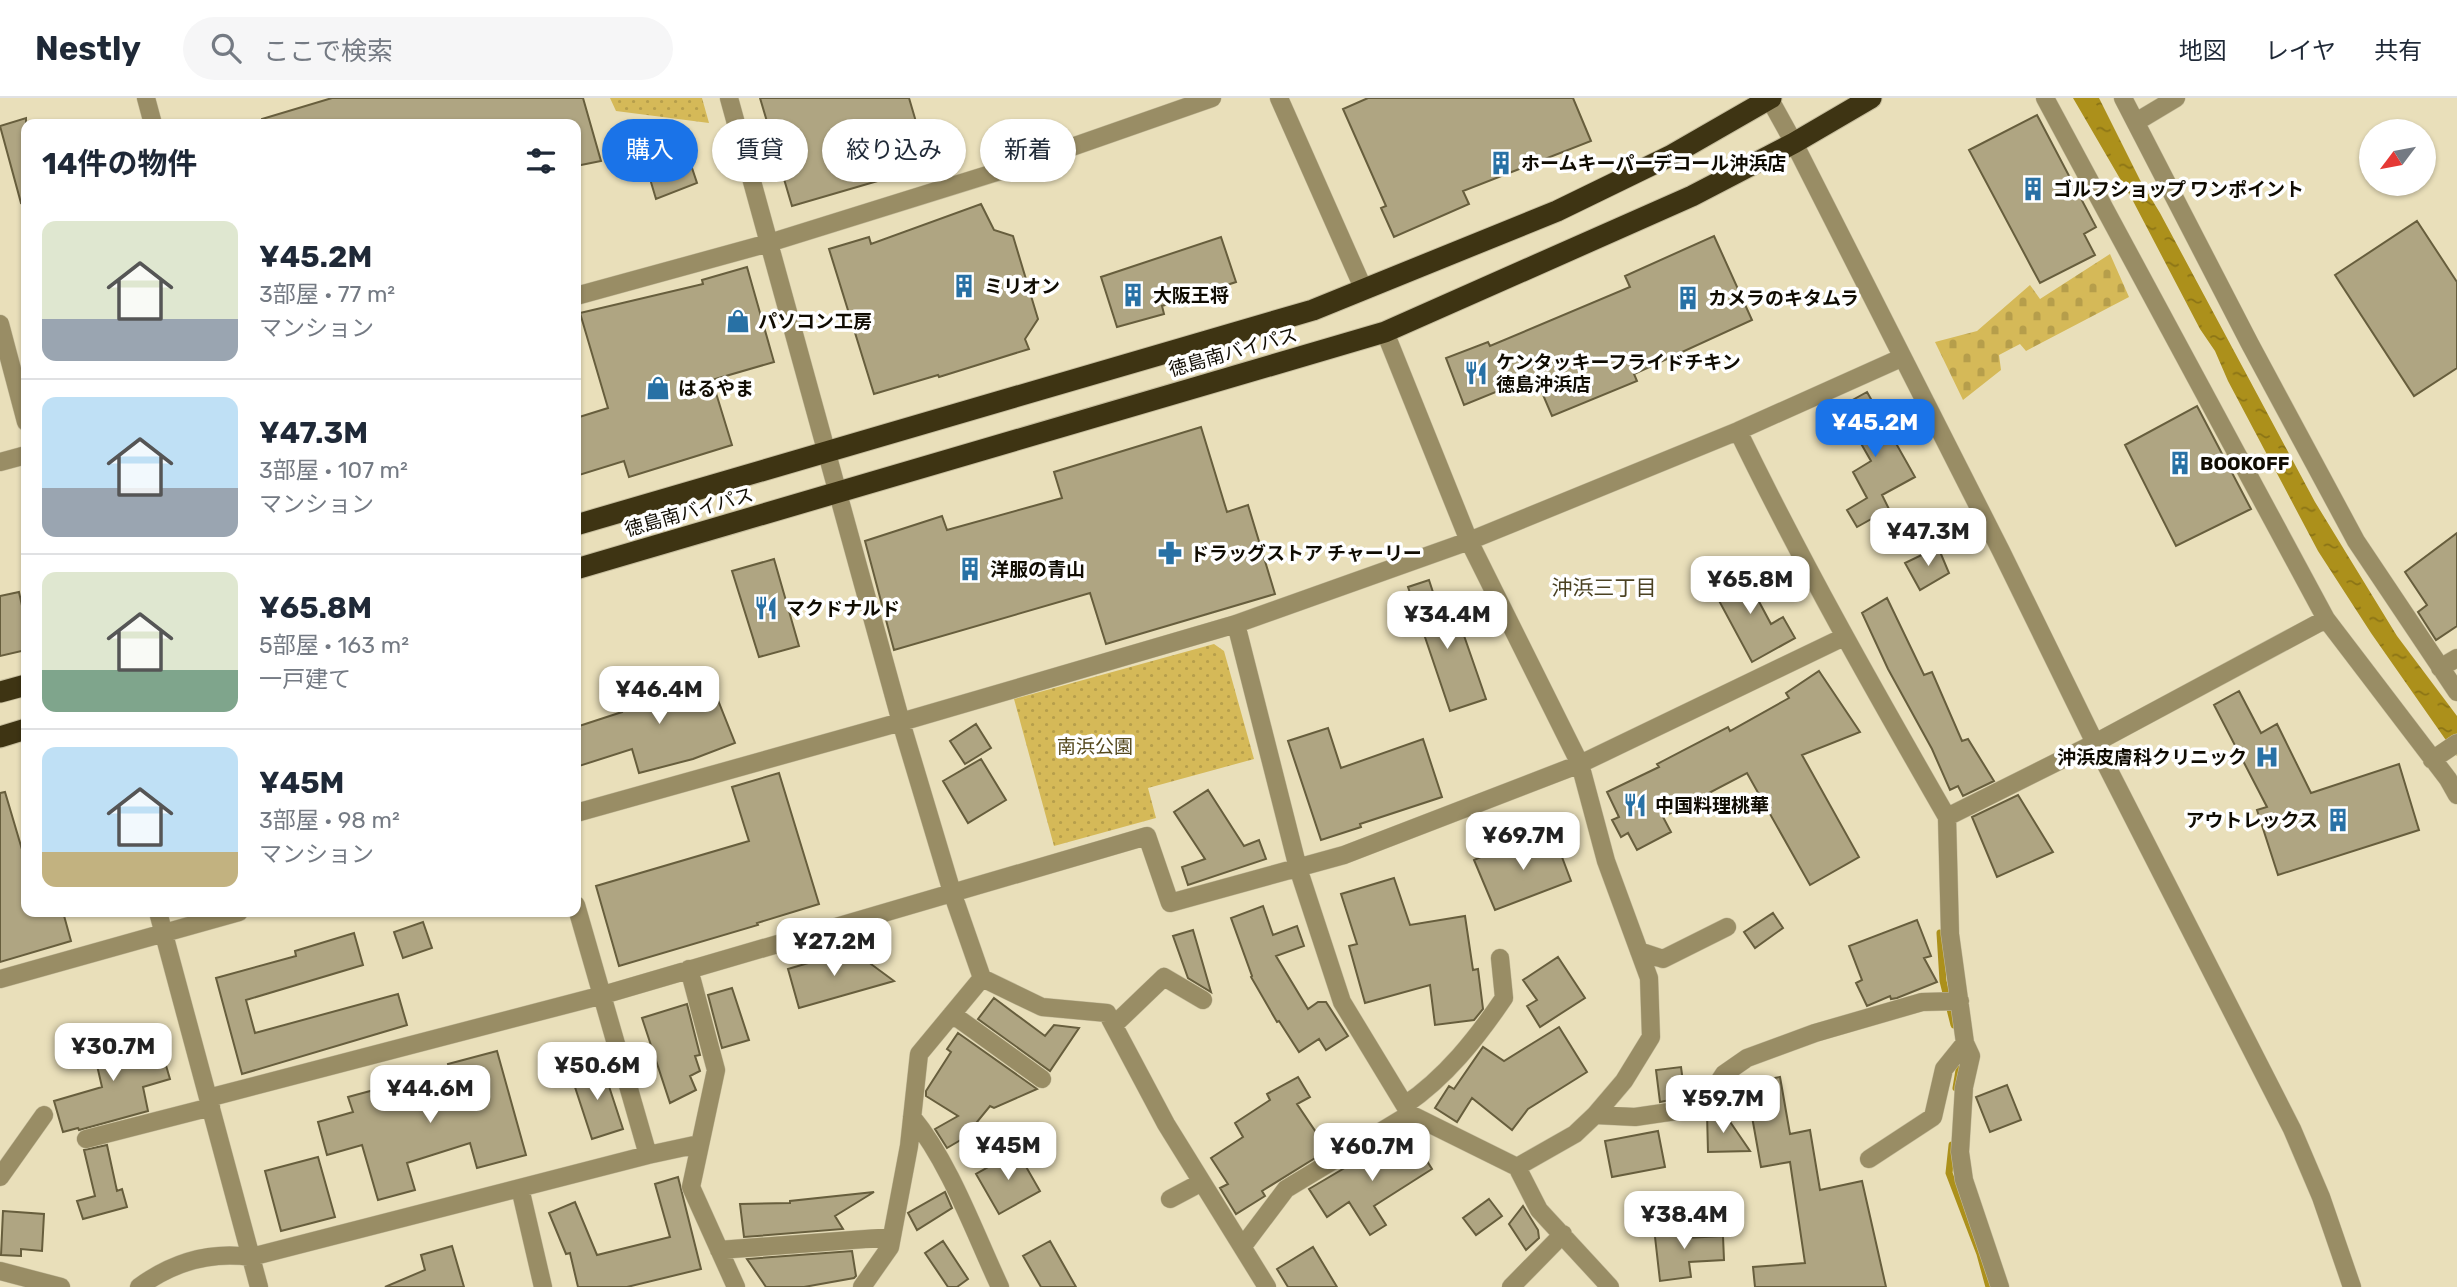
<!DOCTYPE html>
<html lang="ja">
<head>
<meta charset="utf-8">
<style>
  :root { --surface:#fff; --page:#f6f6f7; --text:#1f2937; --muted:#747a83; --line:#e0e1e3; --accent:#1a73e8 }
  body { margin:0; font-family:Rubik,"Noto Sans JP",sans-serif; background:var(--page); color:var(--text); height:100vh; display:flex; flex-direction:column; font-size:26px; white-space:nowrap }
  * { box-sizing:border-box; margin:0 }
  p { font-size:23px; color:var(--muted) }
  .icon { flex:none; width:38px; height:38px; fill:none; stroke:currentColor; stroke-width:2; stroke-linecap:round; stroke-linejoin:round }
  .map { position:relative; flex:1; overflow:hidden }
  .drawer { position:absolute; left:21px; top:21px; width:560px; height:798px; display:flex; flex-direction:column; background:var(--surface); border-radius:14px; box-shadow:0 2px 5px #0004 }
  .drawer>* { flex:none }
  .top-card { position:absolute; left:602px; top:21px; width:665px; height:63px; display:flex; gap:14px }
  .needle { width:46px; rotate:238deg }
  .fabs { position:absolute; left:2359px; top:21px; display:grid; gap:14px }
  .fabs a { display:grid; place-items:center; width:77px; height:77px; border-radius:50%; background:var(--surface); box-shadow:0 2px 5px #0004; font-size:35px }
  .price { position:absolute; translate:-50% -60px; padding:0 16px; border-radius:14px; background:#fff; color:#222; font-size:23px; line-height:46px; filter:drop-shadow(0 2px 4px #0008) }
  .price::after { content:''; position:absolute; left:50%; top:42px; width:21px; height:16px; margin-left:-10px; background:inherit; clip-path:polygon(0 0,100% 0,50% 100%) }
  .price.selected { background:var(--accent); color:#fff }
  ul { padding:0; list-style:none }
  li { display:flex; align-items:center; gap:21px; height:175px; padding:0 21px }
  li+li { border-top:2px solid var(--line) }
  li span { display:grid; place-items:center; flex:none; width:196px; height:140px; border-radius:14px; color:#555 }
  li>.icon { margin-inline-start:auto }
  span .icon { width:84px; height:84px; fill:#fffc; stroke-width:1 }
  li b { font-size:30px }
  h2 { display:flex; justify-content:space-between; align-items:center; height:84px; padding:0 21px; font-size:30px }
  .chip { padding:0 24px; border-radius:32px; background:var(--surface); box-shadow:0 2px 5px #0004; font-size:24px; line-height:63px }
  .chip.selected { background:var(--accent); color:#fff }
  header { display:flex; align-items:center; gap:42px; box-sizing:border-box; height:98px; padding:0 35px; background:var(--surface); border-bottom:2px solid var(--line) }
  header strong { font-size:33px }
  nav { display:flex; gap:38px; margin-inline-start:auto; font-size:24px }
  .search { width:490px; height:63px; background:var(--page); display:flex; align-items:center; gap:18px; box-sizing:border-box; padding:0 24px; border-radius:38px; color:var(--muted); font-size:26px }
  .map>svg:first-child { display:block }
</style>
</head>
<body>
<header>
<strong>Nestly</strong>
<div class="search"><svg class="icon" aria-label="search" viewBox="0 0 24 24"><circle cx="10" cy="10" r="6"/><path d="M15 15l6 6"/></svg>ここで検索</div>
<nav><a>地図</a><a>レイヤ</a><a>共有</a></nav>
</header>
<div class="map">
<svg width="2457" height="1189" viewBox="0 0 2457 1189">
  <defs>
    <pattern id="cemetery-stones" width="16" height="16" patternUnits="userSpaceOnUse" patternTransform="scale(1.75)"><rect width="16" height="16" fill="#d5b958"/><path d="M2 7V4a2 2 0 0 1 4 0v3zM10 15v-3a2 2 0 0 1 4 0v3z" fill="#b69e4b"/></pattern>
    <pattern id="park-dots" width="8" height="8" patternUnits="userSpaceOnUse" patternTransform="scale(1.75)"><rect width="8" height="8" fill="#d5b958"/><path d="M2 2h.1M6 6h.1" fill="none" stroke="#b69e4b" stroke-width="1.8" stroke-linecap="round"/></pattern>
    <pattern id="water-ripples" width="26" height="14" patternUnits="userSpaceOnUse" patternTransform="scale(1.75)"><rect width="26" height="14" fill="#ac901b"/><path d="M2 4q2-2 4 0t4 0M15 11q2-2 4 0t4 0" fill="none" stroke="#8b7416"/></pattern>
  </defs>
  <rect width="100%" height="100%" fill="#e9dfba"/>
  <path fill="url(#cemetery-stones)" d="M2110 156 2129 199 2026 253 2020 246 1999 257 2001 272 1963 302 1935 244 1977 233 2030 187 2040 201Z"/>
  <path fill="url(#park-dots)" d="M610 0H702L709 25 616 13Z
    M1214 546 1224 553 1254 661 1148 690 1156 720 1054 748 1014 601Z"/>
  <path fill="url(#water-ripples)" d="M2073 0H2099L2140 82 2160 115 2315 404 2397 538 2457 618V658L2371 535 2318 453 2228 283 2215 253 2200 231 2133 103Z"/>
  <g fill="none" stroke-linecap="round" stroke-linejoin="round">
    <path stroke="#ac901b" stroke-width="7" d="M1940 835 1943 883 1954 927
      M1956 990 1959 972 1957 960
      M1952 1047 1949 1075 1980 1156 1989 1189"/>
  </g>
  <path fill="#afa582" stroke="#675e3d" stroke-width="2" d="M332 0H583L601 63 576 68V26H262V21Z
    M760 0H909L929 68 792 108Z
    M1368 0H1573L1591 43 1463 93 1469 106 1394 139 1381 110 1386 108 1343 11Z
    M2037 17 2096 129 2084 136 2095 157 2040 185 1969 52Z
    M26 20V104L21 105 0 28Z
    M683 43 697 85 656 101 642 54Z
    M981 106 994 132 1013 138 1038 221 1025 241 1029 251 939 279 938 277 874 296 829 151 869 139 871 146Z
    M2417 123 2457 184V270L2414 298 2335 177Z
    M1714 138 1752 222 1634 276 1637 283 1552 318 1535 278 1464 307 1446 260 1488 244 1490 248 1630 189 1625 178Z
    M1221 139 1236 184 1162 208 1164 216 1117 229 1101 179Z
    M747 169 774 264 712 282 732 347 629 379 624 363 576 378V320L608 310 580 215 703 186 702 182Z
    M1867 294 1915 379 1882 397 1889 411 1857 429 1847 412 1867 400 1853 374 1871 363 1840 309Z
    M2197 308 2251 411 2176 448 2125 347Z
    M1201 329 1227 414 1248 407 1275 496 1106 546 1090 495 894 552 865 443 942 418 947 432 1062 400 1054 374Z
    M2457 435V528L2436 542 2418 514 2427 507 2405 474Z
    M1938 449 1949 475 1920 492 1905 465Z
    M774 461 799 548 759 559 732 473Z
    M1741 470 1771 526 1783 519 1795 540 1752 564 1710 486Z
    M1429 482 1446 534 1461 529 1486 601 1450 613 1408 489Z
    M19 494 26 526V552L0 558V498Z
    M1887 500 1924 577 1932 574 1962 643 1968 641 1994 683 1963 698 1958 688 1950 692 1932 651 1888 571 1862 515Z
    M706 572 735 645 693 661 639 675 632 651 576 669V629L622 614 618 597 658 586 659 591Z
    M1819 573 1860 634 1802 657 1859 759 1810 787 1747 675 1663 719 1671 734 1637 752 1628 735 1621 739 1612 722 1619 719 1607 694 1659 669 1657 666 1728 629 1730 633 1789 600 1786 595Z
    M2239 593 2261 635 2277 626 2311 695 2399 666 2419 732 2278 777 2257 712 2267 709 2214 607Z
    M976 626 991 650 965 666 950 643Z
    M1328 630 1341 670 1423 641 1442 699 1360 726 1361 729 1321 742 1288 643Z
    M981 661 1006 702 968 725 943 683Z
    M779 675 819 806 757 825 758 827 619 868 596 788 749 743 732 689Z
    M1208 692 1244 748 1259 742 1266 761 1188 787 1182 769 1205 761 1174 714Z
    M5 694 26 765V814H63L71 843 0 864V695Z
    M2018 697 2053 754 1997 779 1972 719Z
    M1554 738 1571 783 1495 812 1474 762 1494 753 1497 758Z
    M1394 780 1410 827 1465 818 1473 872 1478 871 1483 911 1474 922 1435 927 1430 887 1365 905 1349 848 1357 846 1341 796Z
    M1263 808 1273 837 1297 828 1304 848 1276 858 1308 911 1318 904H1326L1348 938 1326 952 1319 941 1299 954 1279 923 1277 924 1251 879 1252 878 1231 820Z
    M1773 815 1783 830 1755 850 1744 834Z
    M1917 822 1931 858 1924 860 1937 884 1897 900 1891 901 1890 898 1867 908 1856 885 1862 882 1849 848Z
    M423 824 432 850 403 860 394 834Z
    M1193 832 1211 894 1188 880 1173 838Z
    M354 835 363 867 246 902 255 935 398 896 407 927 242 976 216 880 296 858 295 853Z
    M852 852 894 883 799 910 788 871Z
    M1558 859 1585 900 1540 929 1527 908 1537 902 1523 882Z
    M732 890 749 942 722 950 708 897Z
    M994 900 1045 938 1054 927 1079 930 1050 973 978 921Z
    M687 906 700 957 695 958 700 973 690 978 696 992 670 1005 642 920Z
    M128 928 136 962 162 954 170 981 143 989 148 1013 79 1032 78 1030 63 1034 54 1003 102 989 90 937Z
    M1559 929 1587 974 1528 1011 1512 1032 1472 1000 1457 1024 1435 1010 1449 988 1454 991 1483 949 1504 963Z
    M958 935 1037 991 994 1010 990 1008 964 1040 947 1050 935 1031 958 1018 926 998V993L951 954 947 951Z
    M497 953 526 1057 477 1070 470 1045 407 1065 415 1092 378 1102 362 1047 327 1057 318 1024 353 1014 348 999 385 989 390 1009 454 989 448 966Z
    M602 967 623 1031 592 1041 571 977Z
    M1681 969 1685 999 1660 1004 1656 972Z
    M1298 979 1310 999 1297 1006 1328 1052 1262 1093 1265 1098 1236 1116 1220 1090 1228 1086 1211 1060 1243 1039 1235 1025 1270 1002 1267 996Z
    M1780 979 1790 1036 1810 1032 1820 1092 1862 1083 1886 1189H1755L1753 1169 1805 1165 1790 1064 1761 1069 1746 985Z
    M2007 987 2021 1022 1990 1034 1976 999Z
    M1707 1015H1724L1750 1053 1708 1054Z
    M1658 1033 1665 1069 1612 1079 1605 1043Z
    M1411 1038 1432 1071 1374 1108 1386 1127 1370 1137 1349 1104 1327 1119 1309 1091 1365 1058 1369 1066Z
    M107 1047 117 1093 122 1091 127 1109 83 1121 77 1103 95 1098 84 1052Z
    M1017 1053 1040 1093 999 1116 976 1076Z
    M318 1059 335 1119 281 1133 265 1073Z
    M678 1079 701 1171 627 1189H578L570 1155 566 1156 549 1115 575 1104 597 1157 670 1139 655 1086Z
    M874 1094 835 1118 843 1131 744 1139 740 1106 790 1105V1103Z
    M945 1094 952 1110 917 1132 908 1115Z
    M1489 1101 1502 1118 1476 1137 1463 1120Z
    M1523 1108 1538 1132 1539 1140 1526 1152 1509 1126Z
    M3 1113 44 1116 42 1153 21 1151V1158L1 1157Z
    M1685 1127 1686 1140 1723 1138 1724 1162 1689 1164 1691 1179 1660 1183 1654 1130Z
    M943 1143 968 1181 957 1189H948L925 1155Z
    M1050 1143 1076 1189H1041L1023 1158Z
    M452 1148 464 1189H385L425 1172 421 1157Z
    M1313 1149 1337 1189H1288L1277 1171Z
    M852 1153 856 1178 854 1180 804 1189H766L747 1161Z"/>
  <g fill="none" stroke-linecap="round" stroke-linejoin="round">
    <g stroke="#c6bd9d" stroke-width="19">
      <path id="minor" d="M146 0 153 26
        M729 0 901 624 952 794 982 880 919 956 909 1048 890 1149 862 1189
        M1279 0 1364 192
        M1769 0 1794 45 2001 453 2095 645 2292 1031 2321 1099 2352 1189
        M2045 0 2326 521 2448 681 2457 697
        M2123 0 2250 246 2356 443 2457 594
        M2136 24 2176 0
        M576 198 769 145 1029 64 1212 0
        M0 226 26 324
        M1385 234 1469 443 1580 666 1606 763 1649 880 1651 939 1624 983 1595 1017 1575 1036 1517 1069 1539 1112 1610 1189
        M1738 333C1802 465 1874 592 1947 719L2095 645 2326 521
        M0 364 26 357
        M1236 526 1298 770 1342 904 1410 1016 1517 1069
        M2440 570 2457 560
        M2432 662 2457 645
        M576 715 901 624 1236 526 1469 443 1738 333 1901 260
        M1947 719 1950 836 1965 945 1971 958 1964 989 1960 1054 1964 1082 2000 1189
        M158 814 259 1189
        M1639 853 1663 861 1727 829
        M689 871 716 972 691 1089 736 1189
        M982 880 1042 909 1107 915 1166 1026 1267 1189
        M0 881 239 814
        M952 916 1042 981
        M1114 927 1164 879 1203 902
        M208 1000 603 897 1147 738 1170 805 1344 757 1580 666 1844 539
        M1405 1007C1446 979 1476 941 1504 900L1500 860
        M1595 1017 1635 1019 1683 1012 1707 1002 1724 976 1747 960 1815 935 1922 904 1960 903
        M912 1019C950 1065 975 1136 1000 1189
        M86 1041 211 1009
        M648 1057 699 1046
        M1869 1061 1933 1019 1944 971 1965 945
        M0 1079 44 1017
        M520 1090 543 1189
        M1170 1101 1202 1084
        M1243 1148 1286 1091 1410 1016
        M719 1152 892 1139
        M0 1173 61 1189
        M139 1189C173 1164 209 1153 251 1159L648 1057 576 807
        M1511 1189 1563 1136"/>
    </g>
    <g stroke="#c6bd9d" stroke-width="23">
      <path id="highway" d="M576 427 1313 212 1557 113 1670 58 1771 0
        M576 471 1385 234 1692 98 1794 45 1871 0
        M0 594 26 587
        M0 639 26 631"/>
    </g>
    <use href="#minor" stroke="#998d65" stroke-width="18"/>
    <use href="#highway" stroke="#3e3413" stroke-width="21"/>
  </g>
  <defs>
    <g id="building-bare" transform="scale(1.89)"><path d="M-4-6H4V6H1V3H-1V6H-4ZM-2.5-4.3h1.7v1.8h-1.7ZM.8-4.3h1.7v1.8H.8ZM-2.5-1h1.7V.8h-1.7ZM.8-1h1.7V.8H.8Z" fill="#2871a5" stroke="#fff" stroke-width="2.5" paint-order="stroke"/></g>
    <g id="shop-bare" transform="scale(1.89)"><path d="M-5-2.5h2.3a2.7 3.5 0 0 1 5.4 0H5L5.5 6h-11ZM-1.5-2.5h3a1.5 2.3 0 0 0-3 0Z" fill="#2871a5" stroke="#fff" stroke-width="2.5" paint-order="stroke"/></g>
    <g id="restaurant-bare" transform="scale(1.89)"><path d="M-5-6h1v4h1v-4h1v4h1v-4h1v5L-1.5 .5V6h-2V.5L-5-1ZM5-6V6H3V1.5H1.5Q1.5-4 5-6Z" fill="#2871a5" stroke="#fff" stroke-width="2.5" paint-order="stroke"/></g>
    <g id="pharmacy-bare" transform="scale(1.89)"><path d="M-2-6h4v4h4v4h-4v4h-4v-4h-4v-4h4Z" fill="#2871a5" stroke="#fff" stroke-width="2.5" paint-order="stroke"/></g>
    <g id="hospital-bare" transform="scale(1.89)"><path d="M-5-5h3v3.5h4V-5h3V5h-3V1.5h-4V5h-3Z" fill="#2871a5" stroke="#fff" stroke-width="2.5" paint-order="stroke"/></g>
  </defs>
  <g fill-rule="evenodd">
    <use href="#building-bare" x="1501" y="65"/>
    <use href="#building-bare" x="2033" y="91"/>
    <use href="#building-bare" x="964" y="188"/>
    <use href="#building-bare" x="1133" y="197"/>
    <use href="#building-bare" x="1688" y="200"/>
    <use href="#shop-bare" x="738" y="223"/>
    <use href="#restaurant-bare" x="1476" y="275"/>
    <use href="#shop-bare" x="658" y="290"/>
    <use href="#building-bare" x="2180" y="365"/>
    <use href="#pharmacy-bare" x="1170" y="455"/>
    <use href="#building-bare" x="970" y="471"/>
    <use href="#restaurant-bare" x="766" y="510"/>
    <use href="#hospital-bare" x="2267" y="659"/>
    <use href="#restaurant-bare" x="1635" y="707"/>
    <use href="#building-bare" x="2338" y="722"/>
  </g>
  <g text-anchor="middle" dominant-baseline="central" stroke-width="7" stroke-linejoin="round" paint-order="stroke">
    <g font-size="19" font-weight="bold" fill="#100c02" stroke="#fff" text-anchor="start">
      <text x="1521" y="65">ホームキーパーデコール沖浜店</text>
      <text x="2053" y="91">ゴルフショップ ワンポイント</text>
      <text x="984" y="188">ミリオン</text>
      <text x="1153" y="197">大阪王将</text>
      <text x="1708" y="200">カメラのキタムラ</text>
      <text x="758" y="223">パソコン工房</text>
      <text x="1496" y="264">ケンタッキーフライドチキン<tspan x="1496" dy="22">徳島沖浜店</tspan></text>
      <text x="678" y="290">はるやま</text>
      <text x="2200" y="365">BOOKOFF</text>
      <text x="1190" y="455">ドラッグストア チャーリー</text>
      <text x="990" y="471">洋服の青山</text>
      <text x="786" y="510">マクドナルド</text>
      <text x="2247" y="659" text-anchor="end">沖浜皮膚科クリニック</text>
      <text x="1655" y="707">中国料理桃華</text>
      <text x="2318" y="722" text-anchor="end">アウトレックス</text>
    </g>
    <g font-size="19" fill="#100c02" stroke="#fff">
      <text transform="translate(1233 254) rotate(-16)">徳島南バイパス</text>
      <text transform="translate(689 414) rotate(-16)">徳島南バイパス</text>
    </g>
    <g font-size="19" fill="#55491e" stroke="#fff">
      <text x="1095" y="648">南浜公園</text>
    </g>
    <g font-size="21" fill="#4b4222" stroke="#fff">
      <text x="1604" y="489">沖浜三丁目</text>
    </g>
  </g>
</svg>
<div class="fabs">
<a><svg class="needle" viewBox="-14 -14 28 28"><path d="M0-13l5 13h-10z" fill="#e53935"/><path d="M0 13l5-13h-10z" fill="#747a83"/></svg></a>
</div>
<b class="price selected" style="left:1875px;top:361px">¥45.2M</b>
<b class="price" style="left:1928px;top:470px">¥47.3M</b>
<b class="price" style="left:1750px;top:518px">¥65.8M</b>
<b class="price" style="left:1447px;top:553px">¥34.4M</b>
<b class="price" style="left:659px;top:628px">¥46.4M</b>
<b class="price" style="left:1523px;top:774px">¥69.7M</b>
<b class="price" style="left:834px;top:880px">¥27.2M</b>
<b class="price" style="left:113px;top:985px">¥30.7M</b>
<b class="price" style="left:597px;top:1004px">¥50.6M</b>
<b class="price" style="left:430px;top:1027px">¥44.6M</b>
<b class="price" style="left:1723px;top:1037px">¥59.7M</b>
<b class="price" style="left:1008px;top:1084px">¥45M</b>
<b class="price" style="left:1372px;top:1085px">¥60.7M</b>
<b class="price" style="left:1684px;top:1153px">¥38.4M</b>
<div class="top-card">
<a class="chip selected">購入</a>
<a class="chip">賃貸</a>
<a class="chip">絞り込み</a>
<a class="chip">新着</a>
</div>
<section class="drawer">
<h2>14件の物件<svg class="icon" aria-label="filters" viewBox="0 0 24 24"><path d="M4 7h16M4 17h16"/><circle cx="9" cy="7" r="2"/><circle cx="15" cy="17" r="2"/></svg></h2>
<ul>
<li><span style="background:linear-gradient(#dfe7d0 70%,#9aa5b1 0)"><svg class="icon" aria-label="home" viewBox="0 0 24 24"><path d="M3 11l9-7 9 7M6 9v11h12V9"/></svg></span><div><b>¥45.2M</b><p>3部屋 · 77 m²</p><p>マンション</p></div></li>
<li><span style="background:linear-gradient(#bfe0f5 65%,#9aa5b1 0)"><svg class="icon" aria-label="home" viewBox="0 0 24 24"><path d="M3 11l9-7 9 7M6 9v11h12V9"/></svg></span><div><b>¥47.3M</b><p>3部屋 · 107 m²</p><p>マンション</p></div></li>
<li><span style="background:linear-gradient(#dfe7d0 70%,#7fa58c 0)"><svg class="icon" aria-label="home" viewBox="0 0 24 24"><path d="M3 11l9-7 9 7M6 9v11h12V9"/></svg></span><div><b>¥65.8M</b><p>5部屋 · 163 m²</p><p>一戸建て</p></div></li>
<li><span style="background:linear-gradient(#bfe0f5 75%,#c2b280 0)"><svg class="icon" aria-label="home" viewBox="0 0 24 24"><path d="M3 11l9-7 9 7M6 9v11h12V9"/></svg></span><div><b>¥45M</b><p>3部屋 · 98 m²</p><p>マンション</p></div></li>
</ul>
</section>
</div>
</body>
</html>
